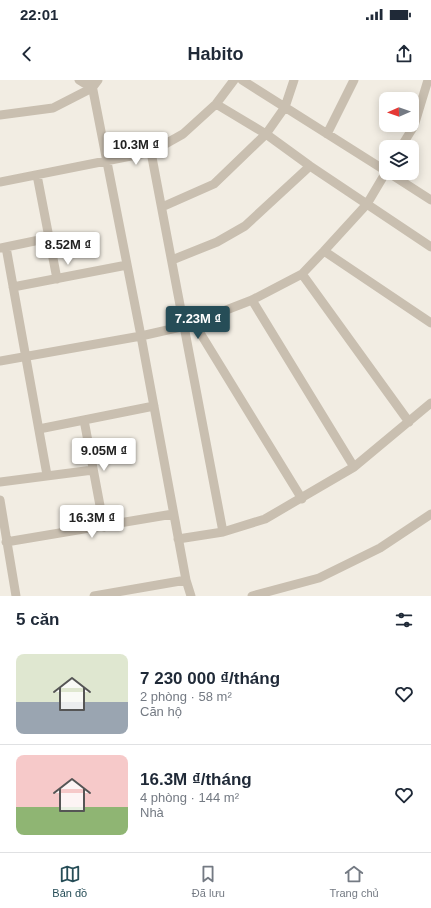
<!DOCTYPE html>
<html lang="vi">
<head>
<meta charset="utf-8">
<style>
  :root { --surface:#fff; --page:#f2f2f3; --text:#1f2937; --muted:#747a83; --line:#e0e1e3; --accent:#264d57 }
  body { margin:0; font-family:Arial,sans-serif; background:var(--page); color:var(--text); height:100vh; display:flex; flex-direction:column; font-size:15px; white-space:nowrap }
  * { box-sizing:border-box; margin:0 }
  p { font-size:13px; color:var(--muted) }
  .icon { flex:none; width:22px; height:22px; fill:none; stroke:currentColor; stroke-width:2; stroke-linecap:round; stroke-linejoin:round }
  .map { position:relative; height:516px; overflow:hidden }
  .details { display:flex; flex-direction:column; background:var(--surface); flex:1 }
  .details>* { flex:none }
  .needle { width:26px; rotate:268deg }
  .buttons { position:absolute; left:379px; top:12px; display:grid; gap:8px }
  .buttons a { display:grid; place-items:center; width:40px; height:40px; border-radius:8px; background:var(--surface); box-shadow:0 2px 10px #0003; font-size:20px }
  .price { position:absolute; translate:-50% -34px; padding:0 9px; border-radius:4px; background:#fff; color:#222; font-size:13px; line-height:26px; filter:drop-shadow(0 1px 2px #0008) }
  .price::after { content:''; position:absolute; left:50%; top:24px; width:12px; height:9px; margin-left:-6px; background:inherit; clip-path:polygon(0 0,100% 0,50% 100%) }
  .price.on { background:var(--accent); color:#fff }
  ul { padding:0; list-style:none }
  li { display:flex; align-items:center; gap:12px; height:100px; padding:0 16px }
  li+li { border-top:1px solid var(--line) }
  li span { display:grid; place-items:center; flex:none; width:112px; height:80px; border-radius:8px; color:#555 }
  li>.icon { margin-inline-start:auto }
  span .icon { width:48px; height:48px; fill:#fffc; stroke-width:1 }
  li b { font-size:17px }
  h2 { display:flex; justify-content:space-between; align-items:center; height:48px; padding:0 16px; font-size:17px }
  .status { display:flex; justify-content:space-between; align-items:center; height:28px; padding:0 20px; background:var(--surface); direction:ltr }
  .status svg { height:11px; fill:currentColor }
  header { display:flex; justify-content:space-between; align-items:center; height:52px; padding:0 16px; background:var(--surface); font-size:18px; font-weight:800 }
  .dock { display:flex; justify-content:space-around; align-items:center; height:56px; border-top:1px solid var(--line); background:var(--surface); font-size:11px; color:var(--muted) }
  .dock a { display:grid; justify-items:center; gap:2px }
  .dock .on { color:var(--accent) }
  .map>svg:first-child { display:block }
</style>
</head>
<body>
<div class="status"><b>22:01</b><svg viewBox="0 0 49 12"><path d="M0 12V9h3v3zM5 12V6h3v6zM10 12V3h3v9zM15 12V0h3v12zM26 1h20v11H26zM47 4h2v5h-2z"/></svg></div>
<header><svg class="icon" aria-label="back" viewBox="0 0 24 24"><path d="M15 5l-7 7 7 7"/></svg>Habito<svg class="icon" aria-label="share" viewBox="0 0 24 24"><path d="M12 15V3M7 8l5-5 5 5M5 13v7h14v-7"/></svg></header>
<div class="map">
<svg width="431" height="516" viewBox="0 0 431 516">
  <rect width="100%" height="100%" fill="#f2ede3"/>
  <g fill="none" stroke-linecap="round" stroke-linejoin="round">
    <path stroke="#c9bfb0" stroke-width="9" d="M79 0 92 8 98 0
      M91 0 141 256 186 500 191 516
      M242 0 386 91
      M216 24 266 54 310 86 431 167
      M0 35 53 28 92 8
      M327 54 354 0
      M401 67 414 46 428 0
      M151 72 223 452
      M389 93 431 120
      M37 95 57 199
      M0 102 151 72 183 54 216 24 234 0
      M162 127 214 104 266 54 285 27 294 0
      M6 167 47 395
      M1 168 49 158
      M324 171 431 243
      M172 180 217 162 245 146 310 86
      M302 194 409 342
      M13 207 127 185
      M252 220 354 387
      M194 243 302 419
      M0 281 141 256 185 246 252 220 302 194 324 171 367 124 386 92
      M84 340 104 447
      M39 349 154 326
      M0 402 93 390
      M0 420 16 516
      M178 459 223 452 265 439 354 387 431 323
      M6 462 173 434
      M94 516 186 500
      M252 516 319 498 380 468 431 434"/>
  </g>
</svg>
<div class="buttons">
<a><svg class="needle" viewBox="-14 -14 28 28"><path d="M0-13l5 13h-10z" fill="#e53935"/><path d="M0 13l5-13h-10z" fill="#747a83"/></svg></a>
<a><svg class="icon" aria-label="layers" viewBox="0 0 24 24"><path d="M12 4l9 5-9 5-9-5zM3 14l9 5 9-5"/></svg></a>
</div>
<b class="price" style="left:136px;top:86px">10.3M ₫</b>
<b class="price" style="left:68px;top:186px">8.52M ₫</b>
<b class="price on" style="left:198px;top:260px">7.23M ₫</b>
<b class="price" style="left:104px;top:392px">9.05M ₫</b>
<b class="price" style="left:92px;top:459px">16.3M ₫</b>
</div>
<section class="details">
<h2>5 căn<svg class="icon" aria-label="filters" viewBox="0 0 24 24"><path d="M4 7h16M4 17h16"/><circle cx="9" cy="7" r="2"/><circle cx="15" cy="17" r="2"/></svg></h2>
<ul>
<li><span style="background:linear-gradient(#dfe7d0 60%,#9aa5b1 0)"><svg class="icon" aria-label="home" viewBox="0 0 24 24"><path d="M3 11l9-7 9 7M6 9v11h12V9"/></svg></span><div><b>7 230 000 ₫/tháng</b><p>2 phòng · 58 m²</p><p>Căn hộ</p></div><svg class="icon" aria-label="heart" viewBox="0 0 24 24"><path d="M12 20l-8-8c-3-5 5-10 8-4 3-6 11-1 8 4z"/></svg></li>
<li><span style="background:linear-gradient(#f6c9c9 65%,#8fb573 0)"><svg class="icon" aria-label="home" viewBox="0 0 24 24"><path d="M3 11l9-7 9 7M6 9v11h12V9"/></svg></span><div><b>16.3M ₫/tháng</b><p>4 phòng · 144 m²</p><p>Nhà</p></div><svg class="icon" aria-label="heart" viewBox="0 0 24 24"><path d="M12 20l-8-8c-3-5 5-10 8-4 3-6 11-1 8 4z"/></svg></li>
</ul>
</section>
<nav class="dock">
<a class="on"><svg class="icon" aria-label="map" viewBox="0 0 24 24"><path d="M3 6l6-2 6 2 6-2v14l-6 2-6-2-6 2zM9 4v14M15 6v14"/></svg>Bản đồ</a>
<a><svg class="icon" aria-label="saved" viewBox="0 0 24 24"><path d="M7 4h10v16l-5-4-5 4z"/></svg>Đã lưu</a>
<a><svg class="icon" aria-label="home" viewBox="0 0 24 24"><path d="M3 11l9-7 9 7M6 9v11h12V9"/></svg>Trang chủ</a>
</nav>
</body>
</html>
